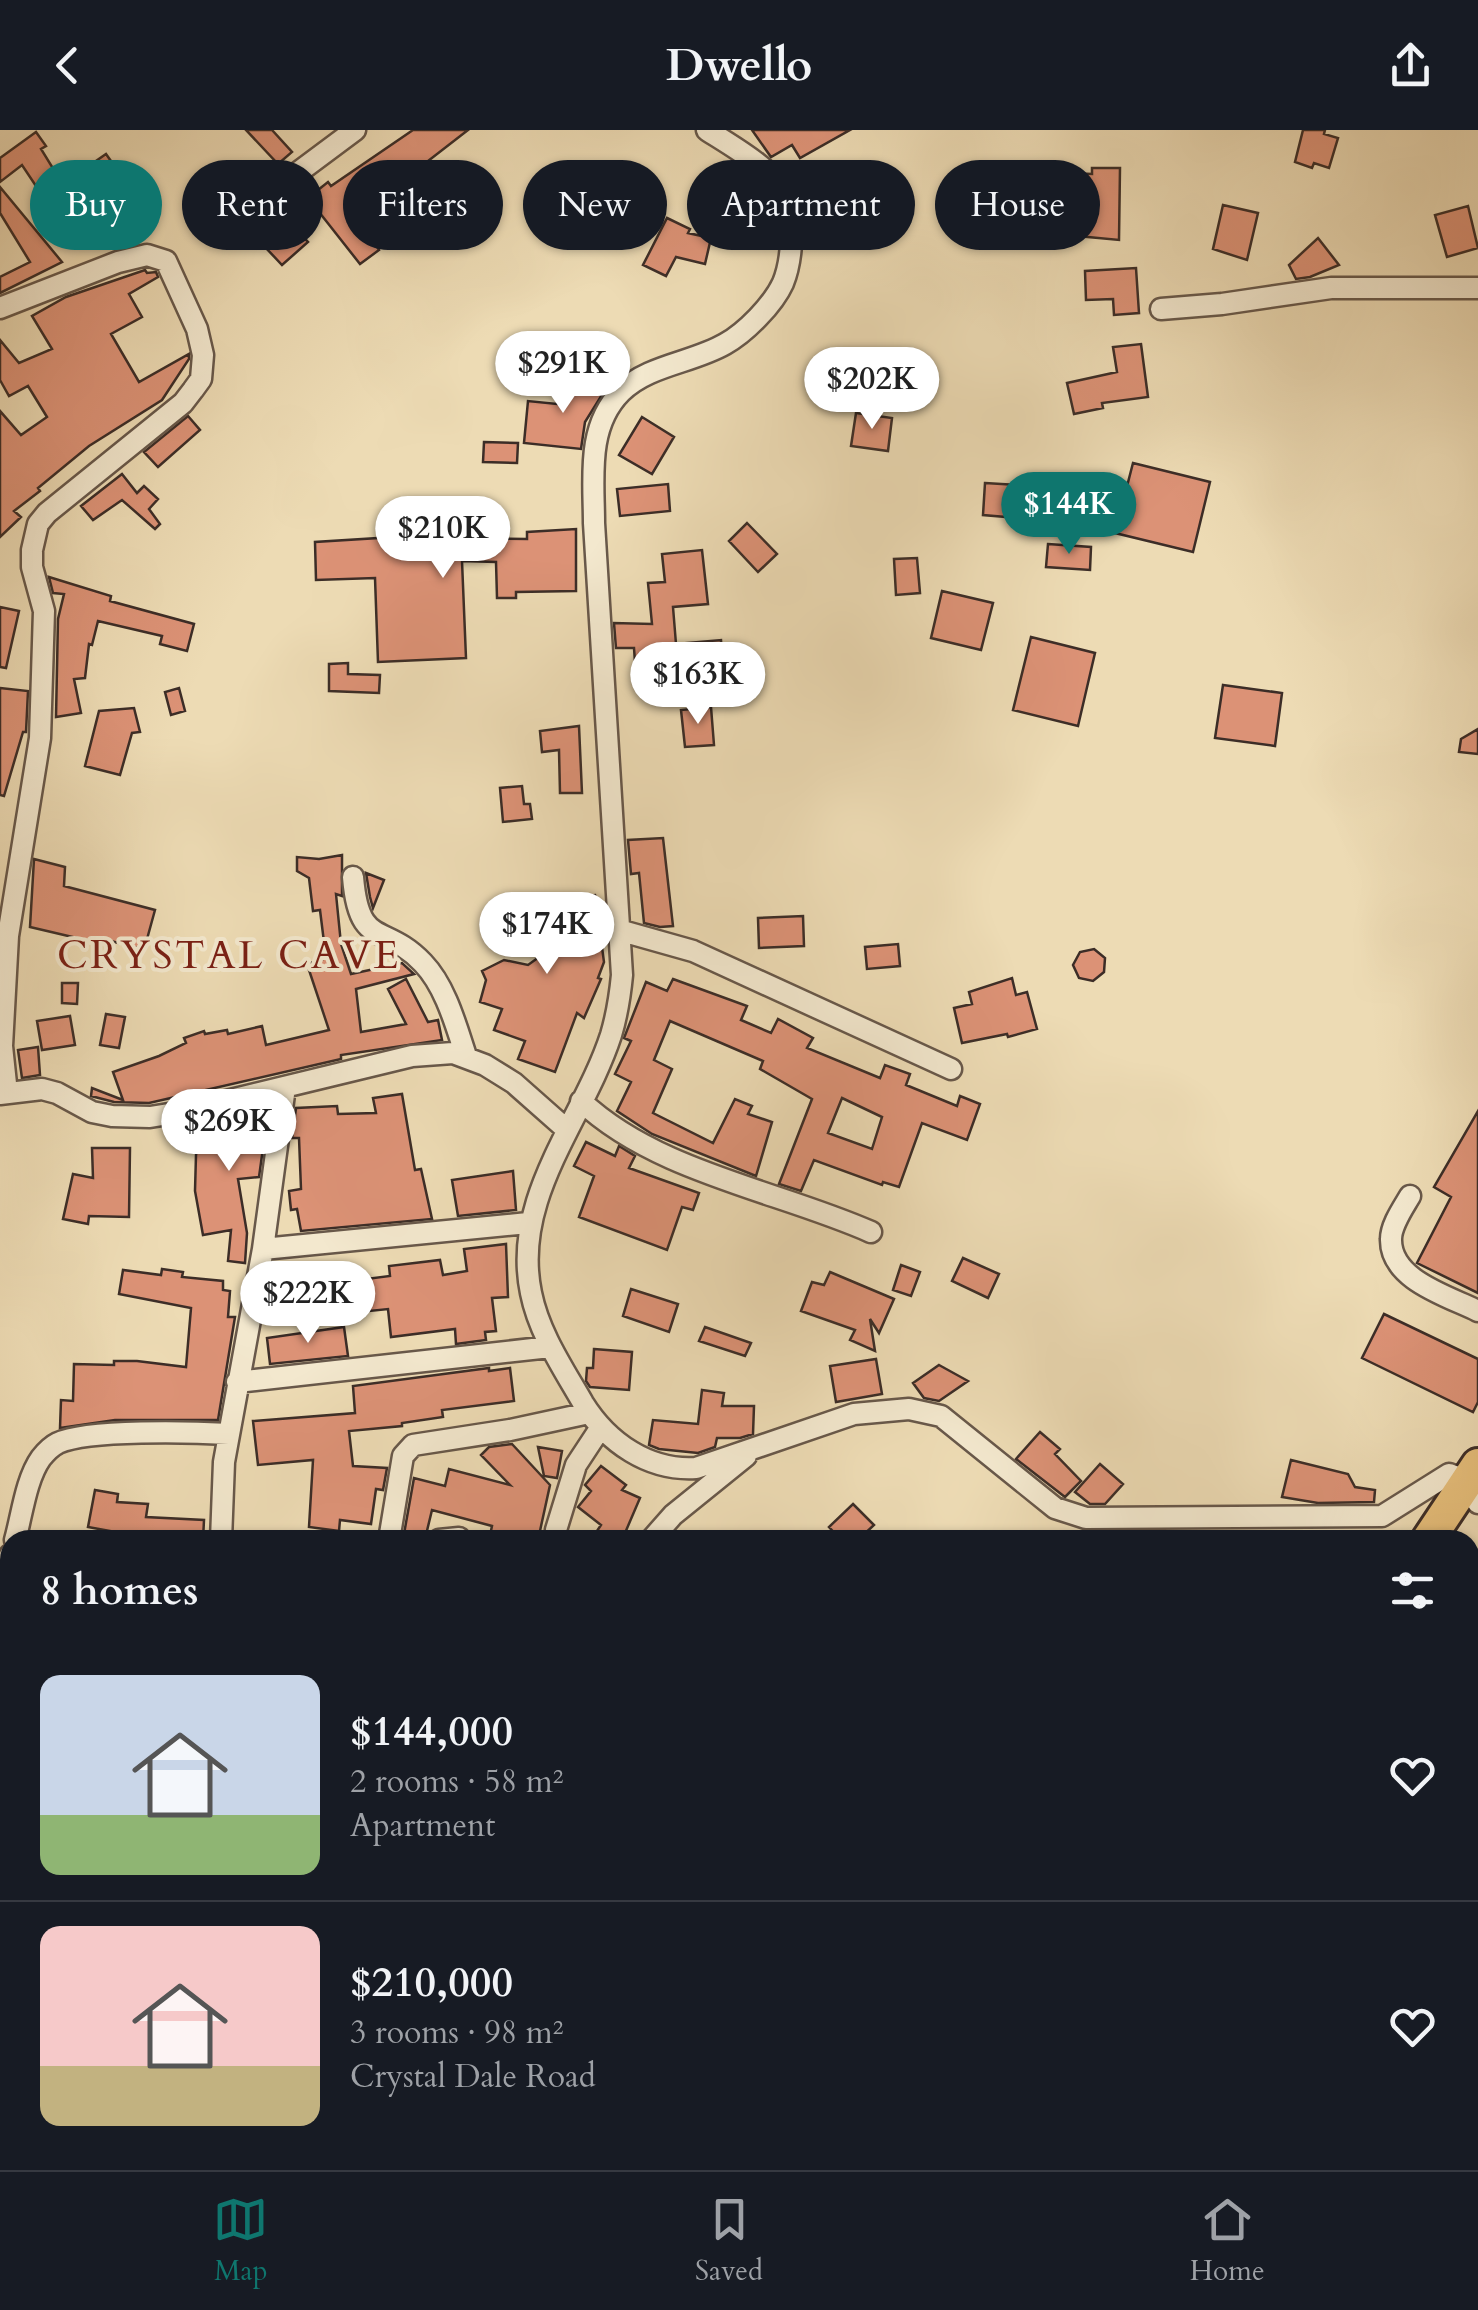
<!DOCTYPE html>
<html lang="en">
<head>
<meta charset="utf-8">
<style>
  :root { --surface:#171b24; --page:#20242c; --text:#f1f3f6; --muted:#9ea1a6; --line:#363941; --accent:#0f766e }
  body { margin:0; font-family:Cardo,serif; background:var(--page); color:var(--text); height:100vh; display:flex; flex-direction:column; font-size:38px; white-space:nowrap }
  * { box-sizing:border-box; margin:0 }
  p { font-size:32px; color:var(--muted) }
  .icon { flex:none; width:55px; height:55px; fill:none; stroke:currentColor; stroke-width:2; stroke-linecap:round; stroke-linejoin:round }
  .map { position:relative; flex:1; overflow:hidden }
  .details { position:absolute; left:0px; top:1400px; width:1480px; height:640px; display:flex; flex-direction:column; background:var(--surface); border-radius:30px 30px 0 0; box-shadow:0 2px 8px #0004 }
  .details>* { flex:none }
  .hud { position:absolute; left:30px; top:30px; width:1420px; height:90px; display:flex; gap:20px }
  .price { position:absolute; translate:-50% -85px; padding:0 22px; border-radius:35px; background:#fff; color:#222; font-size:32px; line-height:65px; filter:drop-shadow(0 2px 5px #0008) }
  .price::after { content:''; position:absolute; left:50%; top:60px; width:30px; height:22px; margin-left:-15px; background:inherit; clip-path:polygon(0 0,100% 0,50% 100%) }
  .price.current { background:var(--accent); color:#fff }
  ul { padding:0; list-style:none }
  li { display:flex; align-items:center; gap:30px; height:250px; padding:0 40px }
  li+li { border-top:2px solid var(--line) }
  li span { display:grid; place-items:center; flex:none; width:280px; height:200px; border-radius:20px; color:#555 }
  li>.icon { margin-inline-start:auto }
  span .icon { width:120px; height:120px; fill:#fffc; stroke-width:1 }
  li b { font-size:42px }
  h2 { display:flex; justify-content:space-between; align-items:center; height:120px; padding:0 40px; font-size:42px }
  .pill { padding:0 35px; border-radius:45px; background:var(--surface); box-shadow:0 2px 8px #0004; font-size:35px; line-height:90px }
  .pill.current { background:var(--accent); color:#fff }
  header { display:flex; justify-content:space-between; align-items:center; height:130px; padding:0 40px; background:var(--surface); font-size:45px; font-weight:600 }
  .tabs { display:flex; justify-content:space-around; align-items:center; height:140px; border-top:2px solid var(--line); background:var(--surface); font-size:28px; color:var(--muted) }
  .tabs a { display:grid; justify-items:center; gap:5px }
  .tabs .current { color:var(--accent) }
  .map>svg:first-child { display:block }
</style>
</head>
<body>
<header><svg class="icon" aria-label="back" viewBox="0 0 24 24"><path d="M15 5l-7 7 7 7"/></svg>Dwello<svg class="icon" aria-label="share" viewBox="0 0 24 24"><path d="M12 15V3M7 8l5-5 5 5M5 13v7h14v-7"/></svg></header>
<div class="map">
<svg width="1478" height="2040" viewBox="0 0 1478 2040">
  <rect width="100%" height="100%" fill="#eddbb4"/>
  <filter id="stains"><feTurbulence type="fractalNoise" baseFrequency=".002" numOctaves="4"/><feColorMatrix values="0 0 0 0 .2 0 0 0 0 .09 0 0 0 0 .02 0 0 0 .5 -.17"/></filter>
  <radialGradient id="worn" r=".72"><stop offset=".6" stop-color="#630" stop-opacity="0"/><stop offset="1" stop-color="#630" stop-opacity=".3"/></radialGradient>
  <path fill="#dc9276" stroke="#3c2d27" stroke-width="2.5" fill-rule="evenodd" d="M246 0H272L292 22 278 34Z
    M413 0H468L428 31 441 51 398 78 405 87 372 109 379 120 360 134 308 68 328 52 331 56Z
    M752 0H850L800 28 792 15 771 27Z
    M1303 0H1325L1324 4 1338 8 1329 38 1314 33 1312 38 1295 32Z
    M36 2 46 16 41 19 54 40 45 45 59 72 50 77 22 35 0 52V28Z
    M106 24 118 41 101 52 125 73 102 99 70 49Z
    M1092 38H1120L1119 110 1067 105 1071 43 1092 44Z
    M0 57 62 132 0 163V147L30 132 0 83Z
    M1223 75 1258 83 1247 130 1213 119Z
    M1468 76 1478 118 1447 127 1435 85Z
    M667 88 690 99 688 103 711 108 705 134 676 127 666 146 643 135Z
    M292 95 308 112 282 135 266 118Z
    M1318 108 1339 135 1310 147 1296 149 1289 135Z
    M1136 138 1139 183 1114 185 1113 169 1086 170 1085 141Z
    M145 140 147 143 156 142 158 147 129 164 142 187 111 204 139 252 189 224V229L162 270 89 316 38 358 40 361 14 381 21 387 0 407V281L21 305 47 287 28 256 9 266 0 250V210L19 233 52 219 32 186 66 167Z
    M1141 214 1148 267 1102 273 1103 278 1074 284 1067 253 1117 242 1113 217Z
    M585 242 605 260 585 292 581 319 524 313 528 271 557 274Z
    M856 283 892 288 888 321 851 316Z
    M188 286 200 300 158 337 144 322Z
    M642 287 674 307 652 344 619 325Z
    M484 312 518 313 517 333 483 332Z
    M1133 333 1210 352 1193 422 1115 403Z
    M122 344 137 363 144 356 158 369 149 379 160 394 155 399 122 370 93 390 81 376Z
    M985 353 1020 355 1018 388 983 385Z
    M668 354 670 381 620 386 617 359Z
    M454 382 455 406 461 408 527 409V402L576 399V461L516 462V468H497L496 432 462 431 466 528 378 532 375 448 316 450 315 412 426 405 425 383Z
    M747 393 777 424 758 442 729 411Z
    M1048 414 1091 417 1090 440 1046 437Z
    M702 420 708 474 673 477 676 514 721 510 724 552 699 554 698 542 636 547 634 518H616L614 493 652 494 648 453 665 452 662 424Z
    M917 428 920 463 896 465 894 429Z
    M49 447 111 466 110 471 194 494 187 521 160 514 162 506 98 491 92 515 89 514 85 548 74 549 81 583 56 587 58 489 64 464 53 463Z
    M942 461 993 473 981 520 931 508Z
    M0 477 19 481 6 538 0 537Z
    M1031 507 1095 523 1078 596 1013 580Z
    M348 533V544L380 545 379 563 329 561V534Z
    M1223 555 1282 563 1275 616 1215 608Z
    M0 558 28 561 26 602H23L4 666 0 665Z
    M179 558 185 581 171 585 165 562Z
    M711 577 714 615 685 617 681 580Z
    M134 578 140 602 132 603 120 645 85 636 99 581Z
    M579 596 582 663H560L559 620 542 622 540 601Z
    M1478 599V624L1459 622 1461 609Z
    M522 656 524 674H530L532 689 503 692 500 658Z
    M663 708 673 796 660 797 644 793 639 743 631 744 628 710Z
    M342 725V766L336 764 341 814 351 844 402 833 414 844 356 859 361 902 406 894 388 859 406 849 428 892 438 890 442 910 341 925V929L149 973 114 972 91 966 92 958 123 970 113 942 159 926 186 913 184 908 204 901 205 904 227 900 228 904 262 896 266 915 329 900 307 834 326 828 320 780 313 781 309 748 297 741V727L319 729Z
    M34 729 65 737 64 756 155 780 144 820 100 808 98 813 30 797Z
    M366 743 384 750 373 778 370 767Z
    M595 765 604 832 598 848 601 849 584 888 577 883 555 942 518 929 525 911 494 900 502 879 480 872 486 850 482 841 504 830 528 835 581 797 507 803 504 773Z
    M803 786 804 816 759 818 758 788Z
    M898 814 900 836 867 839 865 817Z
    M1094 819 1105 828 1104 842 1093 851 1079 848 1073 835 1080 822Z
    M1012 848 1016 865 1027 862 1037 899 1008 907 1007 904 962 913 954 878 972 874 969 862Z
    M673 849 747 876 741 890 771 903 778 889 813 908 807 918 880 948 885 935 910 944 906 955 957 976 960 966 980 974 967 1010 922 993 899 1057 883 1052 882 1055 814 1030 801 1061 779 1054 812 969 760 939 763 931 670 891 654 930 672 939 653 983 713 1013 735 969 752 976 748 984 772 992 756 1046 652 1004 617 981 631 952 615 944 631 911 624 908 646 852 667 861ZM842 968 882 987 872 1019 828 1003Z
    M62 853H78L77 874 62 873Z
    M106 884 125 887 119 918 100 915Z
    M70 886 75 915 42 920 37 891Z
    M38 917 40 945 22 948 18 920Z
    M402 964 415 1040 421 1039 432 1089 301 1101 297 1079 291 1080 289 1061 301 1059 299 1008H292L296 978 337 976 338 984 376 983 373 968Z
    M269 975 259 1047 238 1049 247 1103 245 1133 228 1131 231 1100 203 1105 195 1061 196 1025 202 997 219 1001 223 986Z
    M1478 981V1163L1417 1133 1451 1067 1434 1057Z
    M586 1012 615 1026 619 1016 635 1026 629 1038 699 1063 693 1080 682 1077 667 1120 579 1087 594 1046 574 1036Z
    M92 1018H130L129 1087 89 1086 88 1094 63 1089 73 1044 93 1048Z
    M513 1041 516 1080 458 1086 452 1050Z
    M506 1114 508 1167 492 1168 496 1201 485 1202 486 1210 456 1214 455 1199 391 1207 388 1179 331 1185 327 1154 390 1146 389 1136 440 1130 443 1145 467 1141 464 1119Z
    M963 1128 999 1144 988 1168 952 1151Z
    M901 1135 920 1142 911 1166 893 1160Z
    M162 1139 183 1142 182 1147 223 1151V1160L230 1161 228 1187H235L218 1290H115L60 1298 61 1270 73 1271 74 1234 114 1235V1231H137L186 1237 191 1178 119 1164 123 1140 161 1145Z
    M830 1142 894 1169 879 1203 870 1189 875 1221 850 1210 855 1200 801 1181 812 1152 824 1155Z
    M631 1159 678 1174 669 1202 623 1186Z
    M1384 1184 1478 1229V1272L1473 1282 1362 1228Z
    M344 1197 348 1226 270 1234 267 1208Z
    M705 1197 751 1213 745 1226 699 1211Z
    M594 1219 632 1222 629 1260 590 1257 586 1251 587 1238H593Z
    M876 1229 882 1264 836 1272 830 1236Z
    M939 1235 968 1251 939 1271 924 1268 913 1253Z
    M489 1238V1241L510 1238 514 1271 442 1280 443 1287 402 1293V1296L349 1301 353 1336 387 1338 383 1360 376 1359 371 1394 340 1390 339 1401 309 1397 313 1330 258 1335 253 1291 355 1283 353 1256Z
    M702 1260 724 1263 722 1276H754L753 1304 740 1308H717L715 1317 698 1323 659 1319 649 1315 653 1290 698 1294Z
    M1040 1302 1060 1319 1055 1324 1081 1351 1065 1367 1016 1329Z
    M512 1314 550 1355 538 1410H489L492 1396 432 1380 425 1409 404 1404 414 1348 445 1356 449 1339 510 1355 481 1325 489 1317Z
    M538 1317 562 1321 557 1348 544 1346Z
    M1291 1330 1348 1344 1355 1357 1375 1360 1374 1372 1318 1373 1282 1367Z
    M1100 1334 1123 1354 1105 1374H1090L1075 1362Z
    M601 1336 626 1355 622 1360 640 1368 622 1410H591L601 1395 578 1377 591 1361 585 1355Z
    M95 1360 118 1364 117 1372 148 1374 146 1387 204 1390 203 1410H159L88 1397Z
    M853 1374 874 1395 858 1410H841L829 1397Z"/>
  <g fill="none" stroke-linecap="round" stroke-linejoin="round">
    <g stroke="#68584a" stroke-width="25">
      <path id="minor" d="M707 0C730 15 772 38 784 63 796 85 792 131 783 153 773 175 745 203 725 214 692 233 648 235 621 262 586 297 594 349 594 393L622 845C620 866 617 885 611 905 583 991 511 1067 531 1163 539 1203 563 1238 583 1273 608 1313 649 1341 696 1338L854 1284 909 1279 941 1286 1055 1378 1086 1388 1382 1386 1449 1344 1468 1351 1478 1373
        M249 79 355 0
        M0 178 118 132 147 125 166 131 197 199 203 225 201 249 193 260 183 273 47 383 38 394 32 420V437L44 481 40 608 8 806 2 916 7 963
        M1161 179 1222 174 1331 158H1478
        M353 747C359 820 384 792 423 833 446 857 456 896 466 926
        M622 801 693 821 951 939
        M0 964 42 959 57 963 92 982 112 986 150 987 181 982 412 926 453 923 485 935 514 953 566 999
        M581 971C656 1042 779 1061 871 1102
        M1410 1066C1403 1078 1391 1095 1391 1109 1390 1150 1448 1166 1478 1181
        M263 1119 528 1093
        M237 1252 550 1217
        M556 1400 576 1335 601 1297
        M15 1410C22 1385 26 1349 41 1328 45 1323 52 1316 58 1313 88 1299 193 1302 229 1304
        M221 1410 224 1332 263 1119 285 957
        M389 1410 403 1326 413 1315 510 1300 589 1283
        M439 1410 459 1408
        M651 1410 673 1385 746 1326
        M0 1451 10 1425
        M0 1493 10 1497
        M1478 1537 1471 1553 1478 1596
        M0 1673 10 1655
        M0 1782 10 1787
        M1470 1854 1478 1849
        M1470 2022 1478 2026
        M387 2030 395 2040"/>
    </g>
    <g stroke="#3c2d27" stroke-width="38">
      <path id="primary" d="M1428 1410 1478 1335
        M737 2040 741 2030"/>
    </g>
    <use href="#minor" stroke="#f3e8ce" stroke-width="20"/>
    <use href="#primary" stroke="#e6be7a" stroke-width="32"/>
  </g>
  <g text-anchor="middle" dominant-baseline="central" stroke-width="8" stroke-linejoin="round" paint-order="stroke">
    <g font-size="40" letter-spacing="2.5" fill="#7a1f14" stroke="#f3e8ce">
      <text x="229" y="825">CRYSTAL CAVE</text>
    </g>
  </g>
  <rect width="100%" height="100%" filter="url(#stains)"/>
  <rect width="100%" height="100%" fill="url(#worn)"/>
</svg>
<b class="price" style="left:563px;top:286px">$291K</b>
<b class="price" style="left:872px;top:302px">$202K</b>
<b class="price current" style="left:1069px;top:427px">$144K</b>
<b class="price" style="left:443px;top:451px">$210K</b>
<b class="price" style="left:698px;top:597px">$163K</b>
<b class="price" style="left:547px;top:847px">$174K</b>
<b class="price" style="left:229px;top:1044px">$269K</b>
<b class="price" style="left:308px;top:1216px">$222K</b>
<div class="hud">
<a class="pill current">Buy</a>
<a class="pill">Rent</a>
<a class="pill">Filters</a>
<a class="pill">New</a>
<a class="pill">Apartment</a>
<a class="pill">House</a>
</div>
<section class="details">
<h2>8 homes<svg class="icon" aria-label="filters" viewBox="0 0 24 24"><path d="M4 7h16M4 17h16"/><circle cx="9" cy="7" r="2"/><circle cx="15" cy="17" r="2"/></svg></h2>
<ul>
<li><span style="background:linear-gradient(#c9d6e8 70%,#8fb573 0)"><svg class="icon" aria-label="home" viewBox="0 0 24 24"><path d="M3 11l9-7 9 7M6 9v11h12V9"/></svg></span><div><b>$144,000</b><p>2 rooms · 58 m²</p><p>Apartment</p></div><svg class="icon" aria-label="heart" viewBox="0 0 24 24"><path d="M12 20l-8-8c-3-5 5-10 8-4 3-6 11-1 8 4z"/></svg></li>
<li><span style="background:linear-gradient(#f6c9c9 70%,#c2b280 0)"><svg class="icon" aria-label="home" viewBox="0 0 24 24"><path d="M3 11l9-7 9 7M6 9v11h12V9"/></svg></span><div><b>$210,000</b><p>3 rooms · 98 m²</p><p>Crystal Dale Road</p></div><svg class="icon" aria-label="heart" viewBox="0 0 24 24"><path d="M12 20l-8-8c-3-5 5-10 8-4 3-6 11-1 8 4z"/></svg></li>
</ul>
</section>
</div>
<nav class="tabs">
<a class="current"><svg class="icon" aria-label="map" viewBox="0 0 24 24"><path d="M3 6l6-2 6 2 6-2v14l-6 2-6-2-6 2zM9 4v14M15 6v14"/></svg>Map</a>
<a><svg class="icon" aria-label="saved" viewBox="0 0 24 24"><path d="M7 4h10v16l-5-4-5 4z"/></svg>Saved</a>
<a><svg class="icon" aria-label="home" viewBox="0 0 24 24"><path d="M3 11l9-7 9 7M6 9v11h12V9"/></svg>Home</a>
</nav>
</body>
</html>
